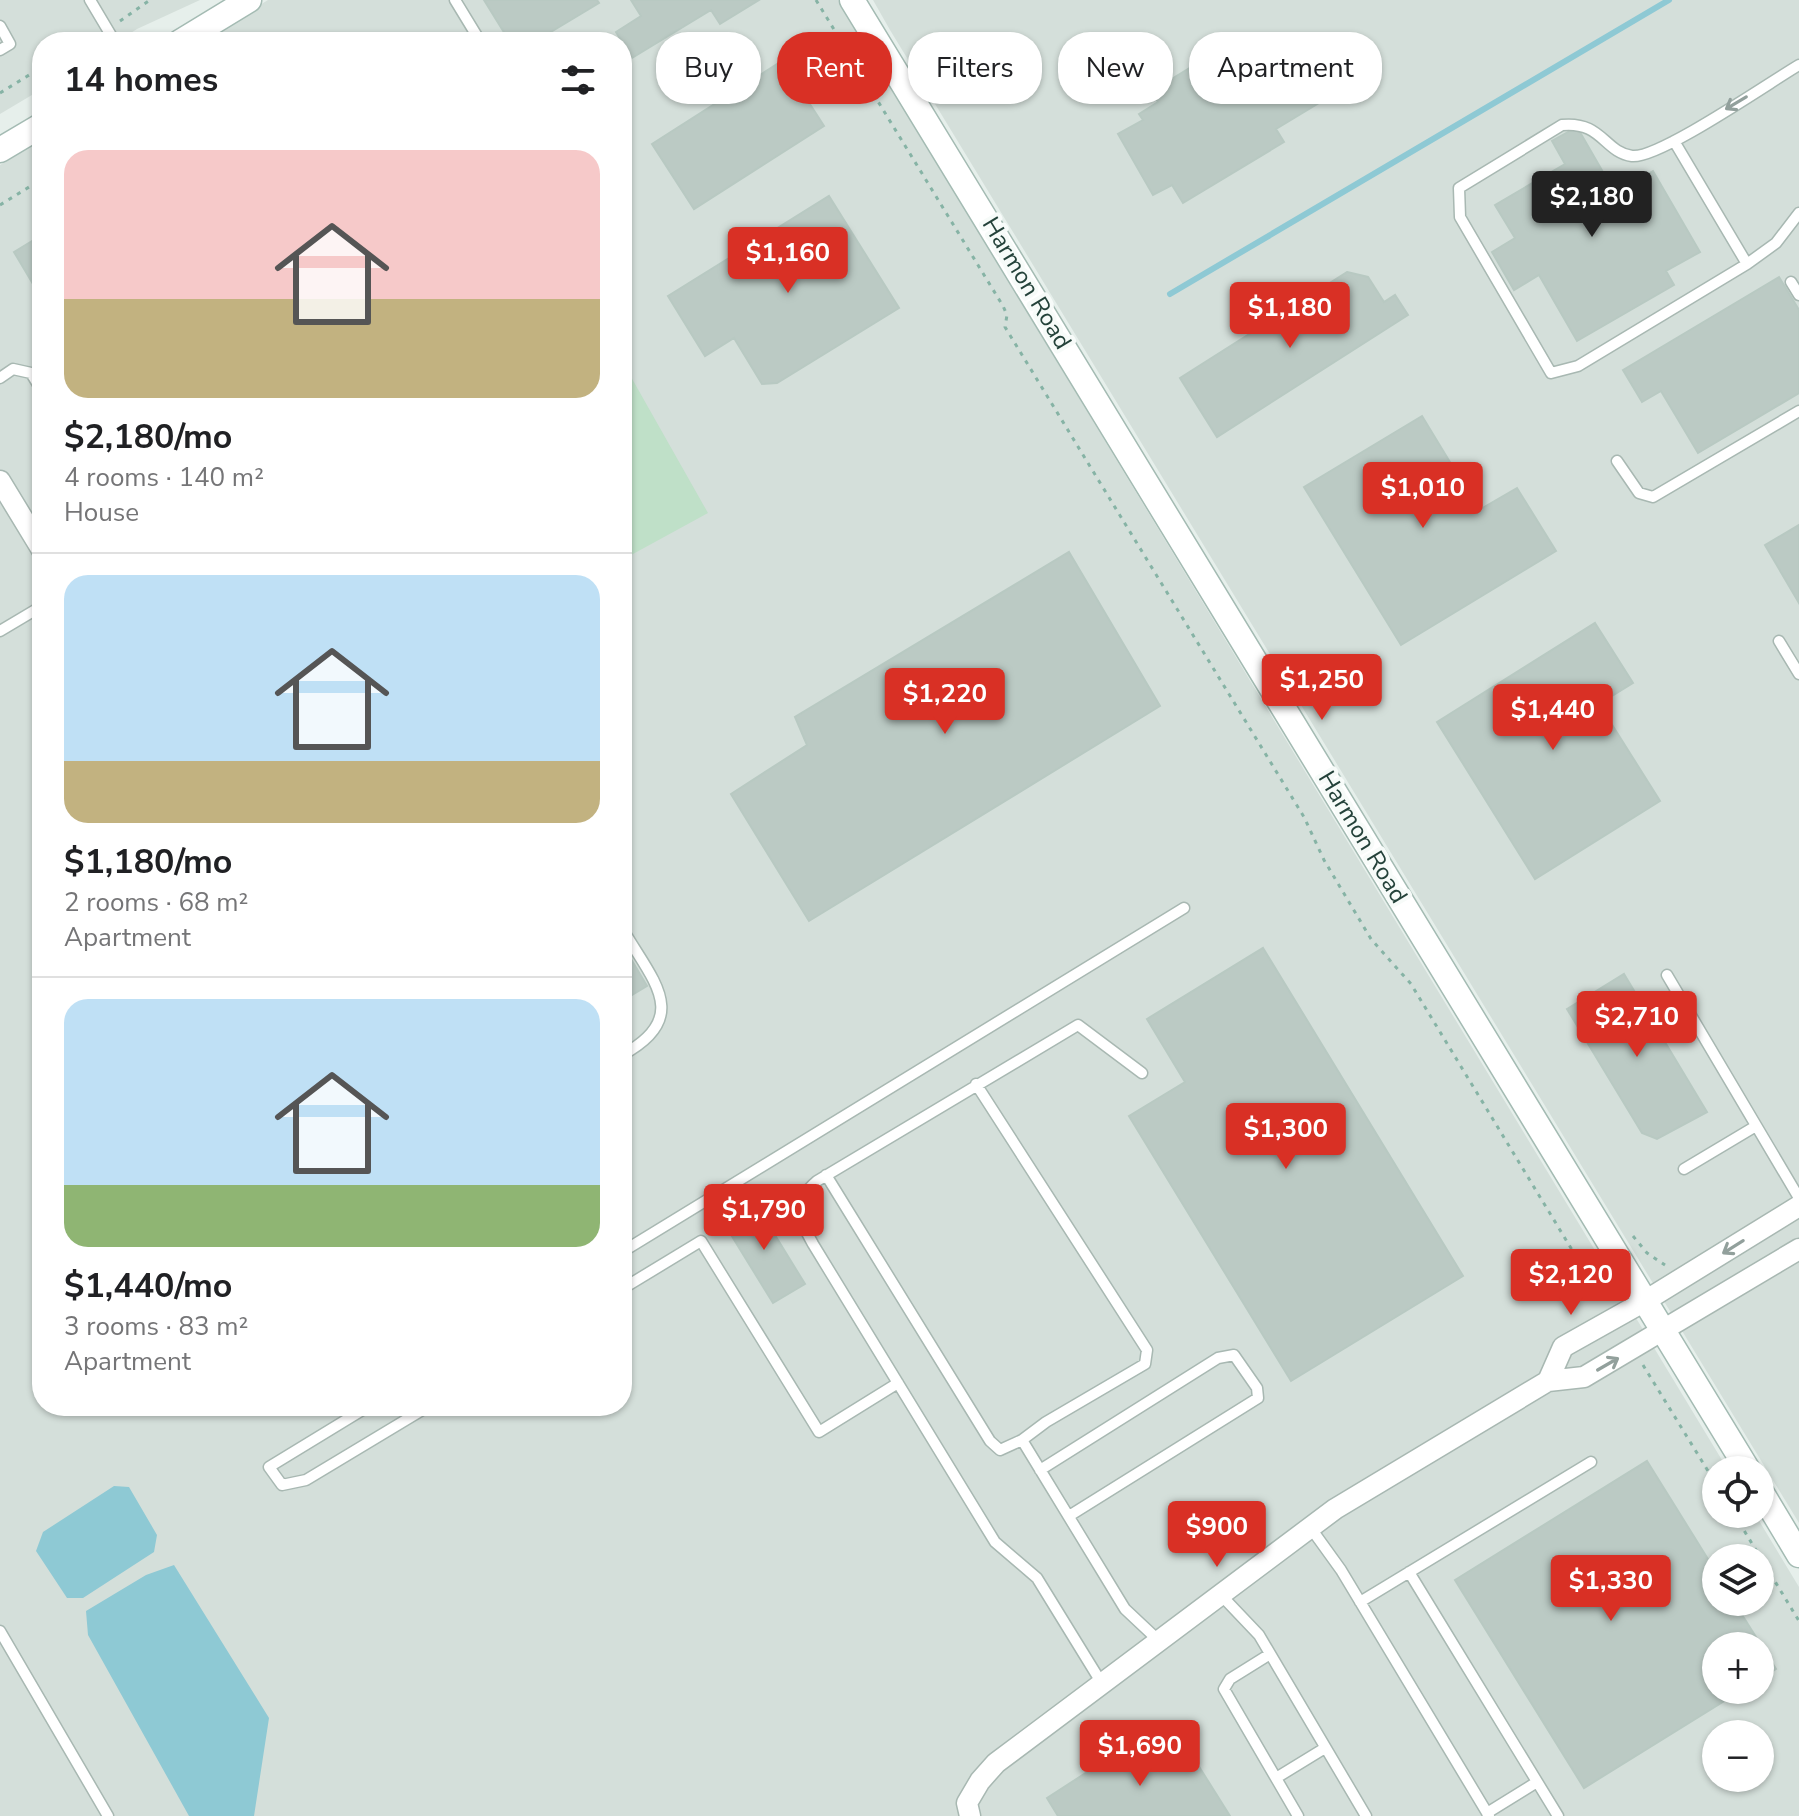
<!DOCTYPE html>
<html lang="en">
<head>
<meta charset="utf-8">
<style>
  :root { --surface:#fff; --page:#f2f2f2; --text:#202124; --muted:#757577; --line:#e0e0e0; --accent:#d93025 }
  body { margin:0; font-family:"Nunito Sans",sans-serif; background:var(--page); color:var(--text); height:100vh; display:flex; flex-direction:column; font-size:30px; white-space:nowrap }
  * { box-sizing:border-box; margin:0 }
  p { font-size:26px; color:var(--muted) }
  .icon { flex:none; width:44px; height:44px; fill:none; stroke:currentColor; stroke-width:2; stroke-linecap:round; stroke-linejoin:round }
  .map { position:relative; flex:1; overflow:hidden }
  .drawer { position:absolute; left:32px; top:32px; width:600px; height:1384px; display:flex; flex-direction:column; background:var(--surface); border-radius:32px; box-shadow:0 2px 6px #0004 }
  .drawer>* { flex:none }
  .guide { position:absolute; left:656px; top:32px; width:760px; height:72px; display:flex; gap:16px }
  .tools { position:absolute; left:1702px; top:1456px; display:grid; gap:16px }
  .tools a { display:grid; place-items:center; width:72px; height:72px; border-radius:50%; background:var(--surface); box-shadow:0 2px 6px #0004; font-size:40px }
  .price { position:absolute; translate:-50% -68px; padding:0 18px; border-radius:8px; background:var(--accent); color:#fff; font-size:26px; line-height:52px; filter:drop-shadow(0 2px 4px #0008) }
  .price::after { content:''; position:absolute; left:50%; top:48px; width:24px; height:18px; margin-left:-12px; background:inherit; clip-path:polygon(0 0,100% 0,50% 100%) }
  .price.selected { background:#222; color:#fff }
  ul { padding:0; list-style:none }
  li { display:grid; align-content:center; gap:16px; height:424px; padding:0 32px }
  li+li { border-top:2px solid var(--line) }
  li span { display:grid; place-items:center; height:248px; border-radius:24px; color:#555 }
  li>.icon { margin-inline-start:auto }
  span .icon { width:144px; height:144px; fill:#fffc; stroke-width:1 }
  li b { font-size:34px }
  h2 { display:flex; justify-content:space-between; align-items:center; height:96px; padding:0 32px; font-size:34px }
  .tag { padding:0 28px; border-radius:32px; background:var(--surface); box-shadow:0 2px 6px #0004; font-size:28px; line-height:72px }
  .tag.selected { background:var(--accent); color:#fff }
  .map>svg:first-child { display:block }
</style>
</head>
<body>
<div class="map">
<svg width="1799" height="1816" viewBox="0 0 1799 1816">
  <rect width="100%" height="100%" fill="#e6efeb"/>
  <path fill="#d4dfda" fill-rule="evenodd" d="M0 0H200L137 29 117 42H42V89L0 114Z
    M268 0H838L1728 1470H1716V1514H1755L1799 1587V1816H0V165L42 139V1406H622V42H200ZM1716 1558H1760V1602H1716ZM1716 1646H1760V1690H1716ZM1716 1734H1760V1778H1716Z
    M873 0H1799V1523L890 30Z"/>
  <path fill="#bfe0c8" d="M622 361 708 513 622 560Z"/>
  <path fill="#8ec9d4" d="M114 1486 129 1487 157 1535 154 1552 83 1598H67L36 1551 43 1532Z
    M174 1565 269 1718 254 1816H189L88 1635 86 1611 146 1575Z"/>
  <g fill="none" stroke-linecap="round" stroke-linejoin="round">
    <path stroke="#8ec9d4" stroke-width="6" d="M1170 294 1669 0"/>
  </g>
  <path fill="#bbcac4" stroke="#b8c9c2" stroke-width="2" d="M484 0H597L599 3 534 42H510Z
    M631 0H759L720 24 711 10 632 58 616 32 641 16Z
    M1278 34 1319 103 1276 129 1284 142 1183 203 1172 185 1153 195 1118 134 1143 120 1139 114 1158 102 1152 91 1227 45 1236 59Z
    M782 61 824 126 694 209 652 144Z
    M1577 127 1615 193 1653 171 1700 252 1666 271 1674 285 1577 341 1539 275 1514 290 1492 252 1515 238 1495 205 1565 164 1552 141Z
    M829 196 899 308 777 383 762 384 734 338 705 356 668 296Z
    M42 235V299L14 252Z
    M1347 272 1368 277 1384 302 1395 295 1408 315 1217 437 1180 378Z
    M1779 277 1799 310V393L1698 453 1661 391 1642 402 1623 370Z
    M1422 416 1479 510 1517 488 1556 551 1401 645 1304 487Z
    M1799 525V603L1765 545Z
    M1069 552 1160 706 809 921 731 794 807 745 795 717Z
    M1595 623 1633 683 1599 704 1660 801 1535 879 1437 722Z
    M622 944 647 986 622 1001Z
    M1263 948 1463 1276 1291 1381 1129 1116 1185 1082 1147 1019Z
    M1624 974 1707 1112 1657 1139 1642 1133 1567 1009Z
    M754 1201 805 1284 773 1303 722 1220Z
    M1647 1461 1716 1572V1602H1734L1776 1669 1760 1679V1646H1716V1690H1742L1584 1788 1455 1580Z
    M1143 1736 1155 1755 1167 1747 1178 1766 1193 1757 1230 1816H1058L1047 1798Z"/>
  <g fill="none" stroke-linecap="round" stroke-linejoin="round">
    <g stroke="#a8b8b2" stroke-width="13">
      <path id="lane" d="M90 0 115 42
        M455 0 480 41
        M0 26 10 44 0 50
        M1674 141 1747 264 1776 243 1799 213
        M1747 264 1578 366 1551 373 1460 217 1459 188 1562 125C1602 121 1604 152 1632 156 1659 159 1770 82 1799 65
        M1791 282 1799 295
        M0 378 13 369 31 373 42 391
        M1617 461 1639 493 1653 497 1799 411
        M0 631 42 606
        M1779 641 1799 674
        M622 928C652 980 693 1017 622 1055
        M1667 975 1799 1198
        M976 1084 1147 1350 1145 1364 1046 1422 1022 1440
        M1684 1169 1756 1126
        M826 1175 990 1441 1000 1450 1022 1440 1125 1609 1158 1640
        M622 1252 1184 908
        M622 1289 701 1241 819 1432 898 1383
        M369 1406 269 1467 282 1485 306 1480 429 1406
        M1040 1470 1218 1358 1234 1355 1257 1388 1258 1398 1069 1516
        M1310 1527 1341 1570 1489 1816
        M1409 1572 1558 1816
        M1220 1594 1259 1635 1366 1816
        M1360 1602 1591 1462
        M0 1631 108 1816
        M1270 1654 1230 1679 1224 1689 1298 1816
        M1101 1682 1037 1578 995 1542 813 1244C798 1217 791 1203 817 1181L1078 1025 1142 1073
        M1276 1778 1325 1748
        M1487 1813 1537 1782"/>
    </g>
    <g stroke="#a8b8b2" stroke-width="23">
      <path id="street" d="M0 481 42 550
        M1548 1381 1563 1347 1645 1301 1799 1206
        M970 1816 967 1803 980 1781 996 1763 1335 1509 1548 1381 1584 1377 1799 1249"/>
    </g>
    <g stroke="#a4bbb3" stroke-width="27">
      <path id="secondary" d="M852 0 1748 1470
        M180 42 249 0
        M0 150 42 125
        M1760 1490 1799 1555"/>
    </g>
    <path stroke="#86b3a5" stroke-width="3" stroke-dasharray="4 6" stroke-linecap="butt" d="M816 0 1003 306 1007 315 1005 327 1304 817 1324 860 1371 939 1411 984 1603 1301
      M120 21 150 0
      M82 42 92 35
      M0 93 42 67
      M0 205 42 179
      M1633 1236 1647 1253 1665 1265
      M1643 1365 1716 1484
      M1734 1514 1799 1621"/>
    <use href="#lane" stroke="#fff" stroke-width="10"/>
    <use href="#street" stroke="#fff" stroke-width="20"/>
    <use href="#secondary" stroke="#fff" stroke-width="24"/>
  </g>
  <defs><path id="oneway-shaft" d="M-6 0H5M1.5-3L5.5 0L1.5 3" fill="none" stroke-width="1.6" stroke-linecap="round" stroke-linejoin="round" transform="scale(2)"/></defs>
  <g stroke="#92a09c">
    <use href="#oneway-shaft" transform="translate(1736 103) rotate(149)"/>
    <use href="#oneway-shaft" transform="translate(1733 1247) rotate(148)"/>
    <use href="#oneway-shaft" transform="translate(1608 1364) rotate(-30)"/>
  </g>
  <g text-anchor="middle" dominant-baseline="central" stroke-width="8" stroke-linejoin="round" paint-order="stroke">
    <g font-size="24" fill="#24423a" stroke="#f7fbf9">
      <text transform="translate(1027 283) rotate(59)">Harmon Road</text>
      <text transform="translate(1363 837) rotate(59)">Harmon Road</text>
    </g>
  </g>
</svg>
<div class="tools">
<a><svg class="icon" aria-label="locate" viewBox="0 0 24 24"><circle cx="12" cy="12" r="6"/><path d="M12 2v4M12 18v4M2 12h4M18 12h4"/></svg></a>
<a><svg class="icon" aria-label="layers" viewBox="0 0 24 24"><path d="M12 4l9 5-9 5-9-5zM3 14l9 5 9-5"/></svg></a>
<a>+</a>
<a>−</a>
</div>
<b class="price selected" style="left:1592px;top:239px">$2,180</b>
<b class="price" style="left:788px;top:295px">$1,160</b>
<b class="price" style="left:1290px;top:350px">$1,180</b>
<b class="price" style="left:1423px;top:530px">$1,010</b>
<b class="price" style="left:1322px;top:722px">$1,250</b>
<b class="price" style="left:945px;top:736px">$1,220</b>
<b class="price" style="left:1553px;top:752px">$1,440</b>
<b class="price" style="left:1637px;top:1059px">$2,710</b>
<b class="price" style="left:1286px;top:1171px">$1,300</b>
<b class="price" style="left:764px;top:1252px">$1,790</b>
<b class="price" style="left:1571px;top:1317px">$2,120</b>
<b class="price" style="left:1217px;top:1569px">$900</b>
<b class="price" style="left:1611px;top:1623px">$1,330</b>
<b class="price" style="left:1140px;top:1788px">$1,690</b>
<div class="guide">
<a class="tag">Buy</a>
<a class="tag selected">Rent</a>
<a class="tag">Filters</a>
<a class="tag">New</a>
<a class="tag">Apartment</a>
</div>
<section class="drawer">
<h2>14 homes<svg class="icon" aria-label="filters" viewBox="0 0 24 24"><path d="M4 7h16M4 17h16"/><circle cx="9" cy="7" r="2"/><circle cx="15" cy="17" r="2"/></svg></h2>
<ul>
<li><span style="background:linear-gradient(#f6c9c9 60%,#c2b280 0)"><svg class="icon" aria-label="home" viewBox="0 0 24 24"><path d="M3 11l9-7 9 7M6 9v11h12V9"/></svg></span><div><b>$2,180/mo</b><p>4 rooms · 140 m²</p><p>House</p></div></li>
<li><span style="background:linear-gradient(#bfe0f5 75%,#c2b280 0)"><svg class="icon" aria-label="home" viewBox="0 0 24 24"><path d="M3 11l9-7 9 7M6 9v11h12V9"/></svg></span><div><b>$1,180/mo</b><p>2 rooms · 68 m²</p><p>Apartment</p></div></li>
<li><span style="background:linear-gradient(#bfe0f5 75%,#8fb573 0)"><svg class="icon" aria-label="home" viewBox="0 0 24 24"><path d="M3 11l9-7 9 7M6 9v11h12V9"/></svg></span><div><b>$1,440/mo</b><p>3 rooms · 83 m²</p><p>Apartment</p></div></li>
</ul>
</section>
</div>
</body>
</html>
